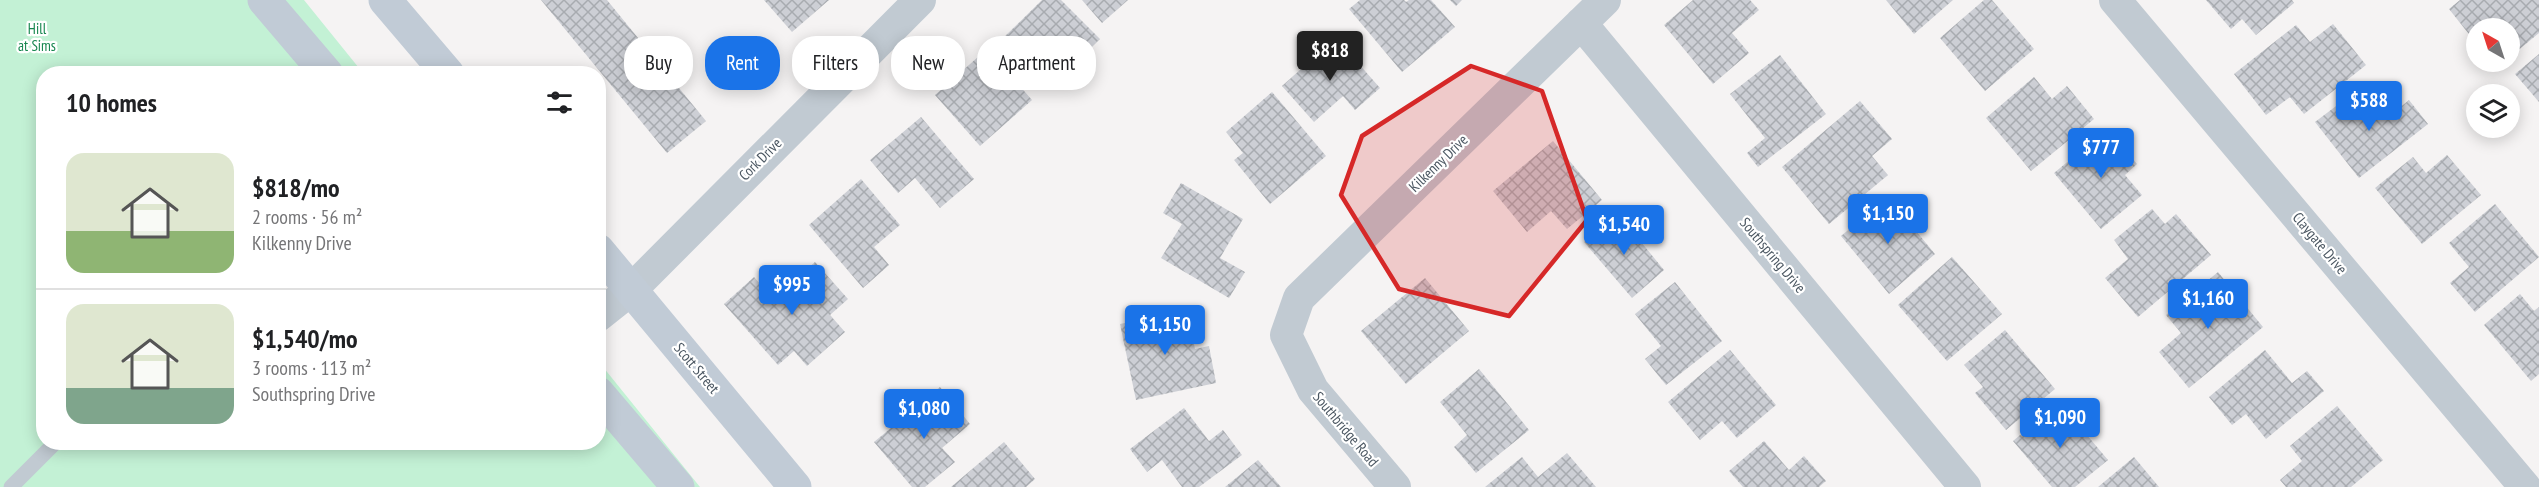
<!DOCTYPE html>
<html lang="en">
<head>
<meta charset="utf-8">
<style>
  :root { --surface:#fff; --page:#f6f6f6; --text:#202124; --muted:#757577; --line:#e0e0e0; --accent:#1a73e8 }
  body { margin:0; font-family:"PT Sans Narrow",sans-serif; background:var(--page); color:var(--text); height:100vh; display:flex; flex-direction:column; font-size:22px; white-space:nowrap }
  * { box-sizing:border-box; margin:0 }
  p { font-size:20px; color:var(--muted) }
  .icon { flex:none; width:33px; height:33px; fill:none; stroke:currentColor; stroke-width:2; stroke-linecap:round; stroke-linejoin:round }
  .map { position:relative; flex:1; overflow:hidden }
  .sheet { position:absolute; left:36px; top:66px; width:570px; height:384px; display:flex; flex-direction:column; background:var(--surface); border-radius:24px; box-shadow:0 3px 15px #0003 }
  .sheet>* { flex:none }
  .hud { position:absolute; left:624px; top:36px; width:570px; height:54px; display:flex; gap:12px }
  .needle { width:39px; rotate:321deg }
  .tools { position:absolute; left:2466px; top:18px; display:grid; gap:12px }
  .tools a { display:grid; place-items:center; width:54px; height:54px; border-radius:50%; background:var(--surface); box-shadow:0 3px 15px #0003; font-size:30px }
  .price { position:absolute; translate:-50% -51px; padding:0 14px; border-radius:6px; background:var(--accent); color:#fff; font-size:20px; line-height:39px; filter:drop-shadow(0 2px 3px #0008) }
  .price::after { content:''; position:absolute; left:50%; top:36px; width:18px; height:14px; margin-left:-9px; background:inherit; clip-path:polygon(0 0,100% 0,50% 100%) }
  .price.on { background:#222; color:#fff }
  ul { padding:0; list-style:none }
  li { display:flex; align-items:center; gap:18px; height:150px; padding:0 30px }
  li+li { border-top:2px solid var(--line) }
  li span { display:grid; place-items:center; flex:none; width:168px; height:120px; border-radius:18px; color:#555 }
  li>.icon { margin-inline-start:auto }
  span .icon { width:72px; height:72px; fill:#fffc; stroke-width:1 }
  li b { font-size:26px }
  h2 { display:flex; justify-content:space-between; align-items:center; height:72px; padding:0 30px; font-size:26px }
  .tag { padding:0 21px; border-radius:24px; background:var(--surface); box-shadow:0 3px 15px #0003; font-size:21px; line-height:54px }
  .tag.on { background:var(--accent); color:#fff }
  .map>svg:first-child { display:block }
</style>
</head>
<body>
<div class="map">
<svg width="2539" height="487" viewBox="0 0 2539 487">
  <defs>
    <pattern id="building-cross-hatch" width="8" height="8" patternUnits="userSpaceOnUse" patternTransform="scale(1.5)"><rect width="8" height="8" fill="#cdcfd5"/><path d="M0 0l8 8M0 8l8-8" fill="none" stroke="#a8abb0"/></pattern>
  </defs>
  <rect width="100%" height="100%" fill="#f5f3f3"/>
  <path fill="#c3f1d5" d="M0 0H304L363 73 44 74V442H598L599 362 700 487H0Z"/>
  <path fill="url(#building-cross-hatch)" d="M541 0H607L706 121 667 153Z
    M764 0H829L792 32Z
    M1042 0H1061L1100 39 1062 76 1043 57 1029 70 1000 41Z
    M1082 0H1128L1102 23Z
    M1360 0H1404L1406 2 1409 0H1431L1455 27 1402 72 1349 9Z
    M1450 0H1462L1456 6Z
    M1693 0H1750L1759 10 1732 33 1749 53 1713 84 1664 25Z
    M1886 0H1953L1914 34Z
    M1984 0H1992L2034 49 1985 91 1940 38Z
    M2206 0H2292L2294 3 2256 35 2242 19 2231 29Z
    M2460 0H2539V33L2510 57V28H2476V43L2449 9Z
    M2333 24 2366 65 2304 114 2290 97 2266 115 2234 74 2296 25 2310 42Z
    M1336 38 1380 88 1355 110 1343 96 1314 122 1282 86Z
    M987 49 1032 100 980 146 935 95Z
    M2539 54V102L2515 74Z
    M1780 55 1826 114 1758 167 1747 153 1765 138 1730 94Z
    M2492 62H2504L2497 67Z
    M2034 77 2052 99 2067 86 2094 119 2031 171 1986 118Z
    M1272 92 1326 156 1270 204 1234 160 1243 153 1226 132Z
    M2348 97 2361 113 2378 100 2390 116 2409 100 2428 124 2359 178 2315 122Z
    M1860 101 1892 139 1872 156 1888 175 1829 224 1782 167Z
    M921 117 974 179 940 208 915 178 898 193 870 160Z
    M2107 129 2137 164 2125 175 2142 195 2101 229 2054 173Z
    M1553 141 1602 200 1567 229 1551 211 1527 232 1493 191Z
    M2447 155 2481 195 2422 244 2375 188 2413 157 2426 173Z
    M861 179 900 225 874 247 889 265 863 288 809 225Z
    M1181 183 1243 219 1220 258 1245 272 1229 298 1161 258 1182 224 1163 213Z
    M1888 197 1935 254 1889 294 1841 236Z
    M2495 204 2539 257 2475 312 2450 283 2469 267 2449 243Z
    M2152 209 2165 224 2176 214 2211 255 2138 317 2105 278 2128 259 2114 240Z
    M1618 214 1664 270 1632 298 1584 242Z
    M1952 257 2002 314 1947 361 1898 305Z
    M815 262 848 299 830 315 845 332 807 366 794 351 778 365 724 304 754 277 773 299Z
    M2218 272 2263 327 2189 388 2159 352 2181 333 2166 315Z
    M1425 278 1469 331 1406 384 1361 331Z
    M1675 282 1722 341 1666 385 1645 359 1661 346 1635 314Z
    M2520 294 2534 311 2539 307V374L2531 381 2484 325Z
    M1187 310 1195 349 1209 346 1216 383 1136 400 1120 324Z
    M2005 330 2055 389 2006 430 1975 393 1983 387 1964 365Z
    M1730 350 1776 405 1737 438 1722 421 1700 440 1668 402Z
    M2265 350 2292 383 2307 371 2324 391 2266 439 2246 414 2232 425 2209 397Z
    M1479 369 1529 430 1476 473 1454 447 1467 435 1440 402Z
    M940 387 970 424 942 448 955 462 925 487H912L874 442Z
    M2059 402 2108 460 2075 487H2052L2013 441Z
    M2337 406 2383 460 2351 487H2286L2280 480 2302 461 2290 446Z
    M1184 408 1209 441 1223 430 1242 455 1199 487H1182L1162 460 1147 472 1130 449Z
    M1764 441 1789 470 1804 456 1826 481 1819 487H1743L1729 471Z
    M1004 442 1035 479 1026 487H951Z
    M1567 453 1596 487H1485L1522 457 1538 477Z
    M2134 457 2159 487H2098Z
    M1258 460 1281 487H1225Z"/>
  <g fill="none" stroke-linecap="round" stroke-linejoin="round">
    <path stroke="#c1cad2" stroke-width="15" d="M11 487 56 442"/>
    <path stroke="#c1cad2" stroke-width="32" d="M2115 0 2525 487
      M1581 23 1965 487
      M598 316 632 289 920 0
      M1395 487 1313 390 1286 335 1299 298 1605 0"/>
    <path stroke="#c1cbd6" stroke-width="33" d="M264 0 327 74
      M385 0 448 74
      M598 250 795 487
      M598 393 678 487"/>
  </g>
  <path fill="#d62828" fill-opacity="0.2" stroke="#d62828" stroke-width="4.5" stroke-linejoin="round" d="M1471 66 1542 91 1587 220 1509 316 1399 289 1341 195 1362 136Z"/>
  <g text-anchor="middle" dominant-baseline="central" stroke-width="4.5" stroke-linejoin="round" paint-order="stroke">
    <g font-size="15" fill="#17864f" stroke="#fff">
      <text x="37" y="28">Hill<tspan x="37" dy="17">at Sims</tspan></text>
    </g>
    <g font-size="15" fill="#4a5661" stroke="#fff">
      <text transform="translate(760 159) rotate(-45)">Cork Drive</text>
      <text transform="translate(1438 163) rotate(-44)">Kilkenny Drive</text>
      <text transform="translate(2320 243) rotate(50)">Claygate Drive</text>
      <text transform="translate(1773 255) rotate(50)">Southspring Drive</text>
      <text transform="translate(697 368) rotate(50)">Scott Street</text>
      <text transform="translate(1346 429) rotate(50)">Southbridge Road</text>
    </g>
  </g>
</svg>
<div class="tools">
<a><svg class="needle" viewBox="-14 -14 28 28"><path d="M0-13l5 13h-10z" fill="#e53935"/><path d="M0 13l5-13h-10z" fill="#757577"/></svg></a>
<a><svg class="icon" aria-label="layers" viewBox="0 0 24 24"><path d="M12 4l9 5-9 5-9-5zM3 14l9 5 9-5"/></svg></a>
</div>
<b class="price on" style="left:1330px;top:82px">$818</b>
<b class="price" style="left:2369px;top:132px">$588</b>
<b class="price" style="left:2101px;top:179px">$777</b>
<b class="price" style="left:1888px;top:245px">$1,150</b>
<b class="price" style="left:1624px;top:256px">$1,540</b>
<b class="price" style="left:792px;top:316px">$995</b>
<b class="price" style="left:2208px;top:330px">$1,160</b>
<b class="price" style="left:1165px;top:356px">$1,150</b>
<b class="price" style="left:924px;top:440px">$1,080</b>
<b class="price" style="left:2060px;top:449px">$1,090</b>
<div class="hud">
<a class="tag">Buy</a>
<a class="tag on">Rent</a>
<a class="tag">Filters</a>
<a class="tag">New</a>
<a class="tag">Apartment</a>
</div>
<section class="sheet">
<h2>10 homes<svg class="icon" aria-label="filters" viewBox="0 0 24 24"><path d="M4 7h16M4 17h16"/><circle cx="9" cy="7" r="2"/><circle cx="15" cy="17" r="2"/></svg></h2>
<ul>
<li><span style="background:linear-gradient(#dfe7d0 65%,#8fb573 0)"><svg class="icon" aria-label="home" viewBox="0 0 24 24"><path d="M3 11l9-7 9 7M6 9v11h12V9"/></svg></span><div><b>$818/mo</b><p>2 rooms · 56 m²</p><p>Kilkenny Drive</p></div></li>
<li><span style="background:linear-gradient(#dfe7d0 70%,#7fa58c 0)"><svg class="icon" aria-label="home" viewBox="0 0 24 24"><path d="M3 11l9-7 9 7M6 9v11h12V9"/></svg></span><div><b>$1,540/mo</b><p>3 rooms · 113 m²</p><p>Southspring Drive</p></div></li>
</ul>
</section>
</div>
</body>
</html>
